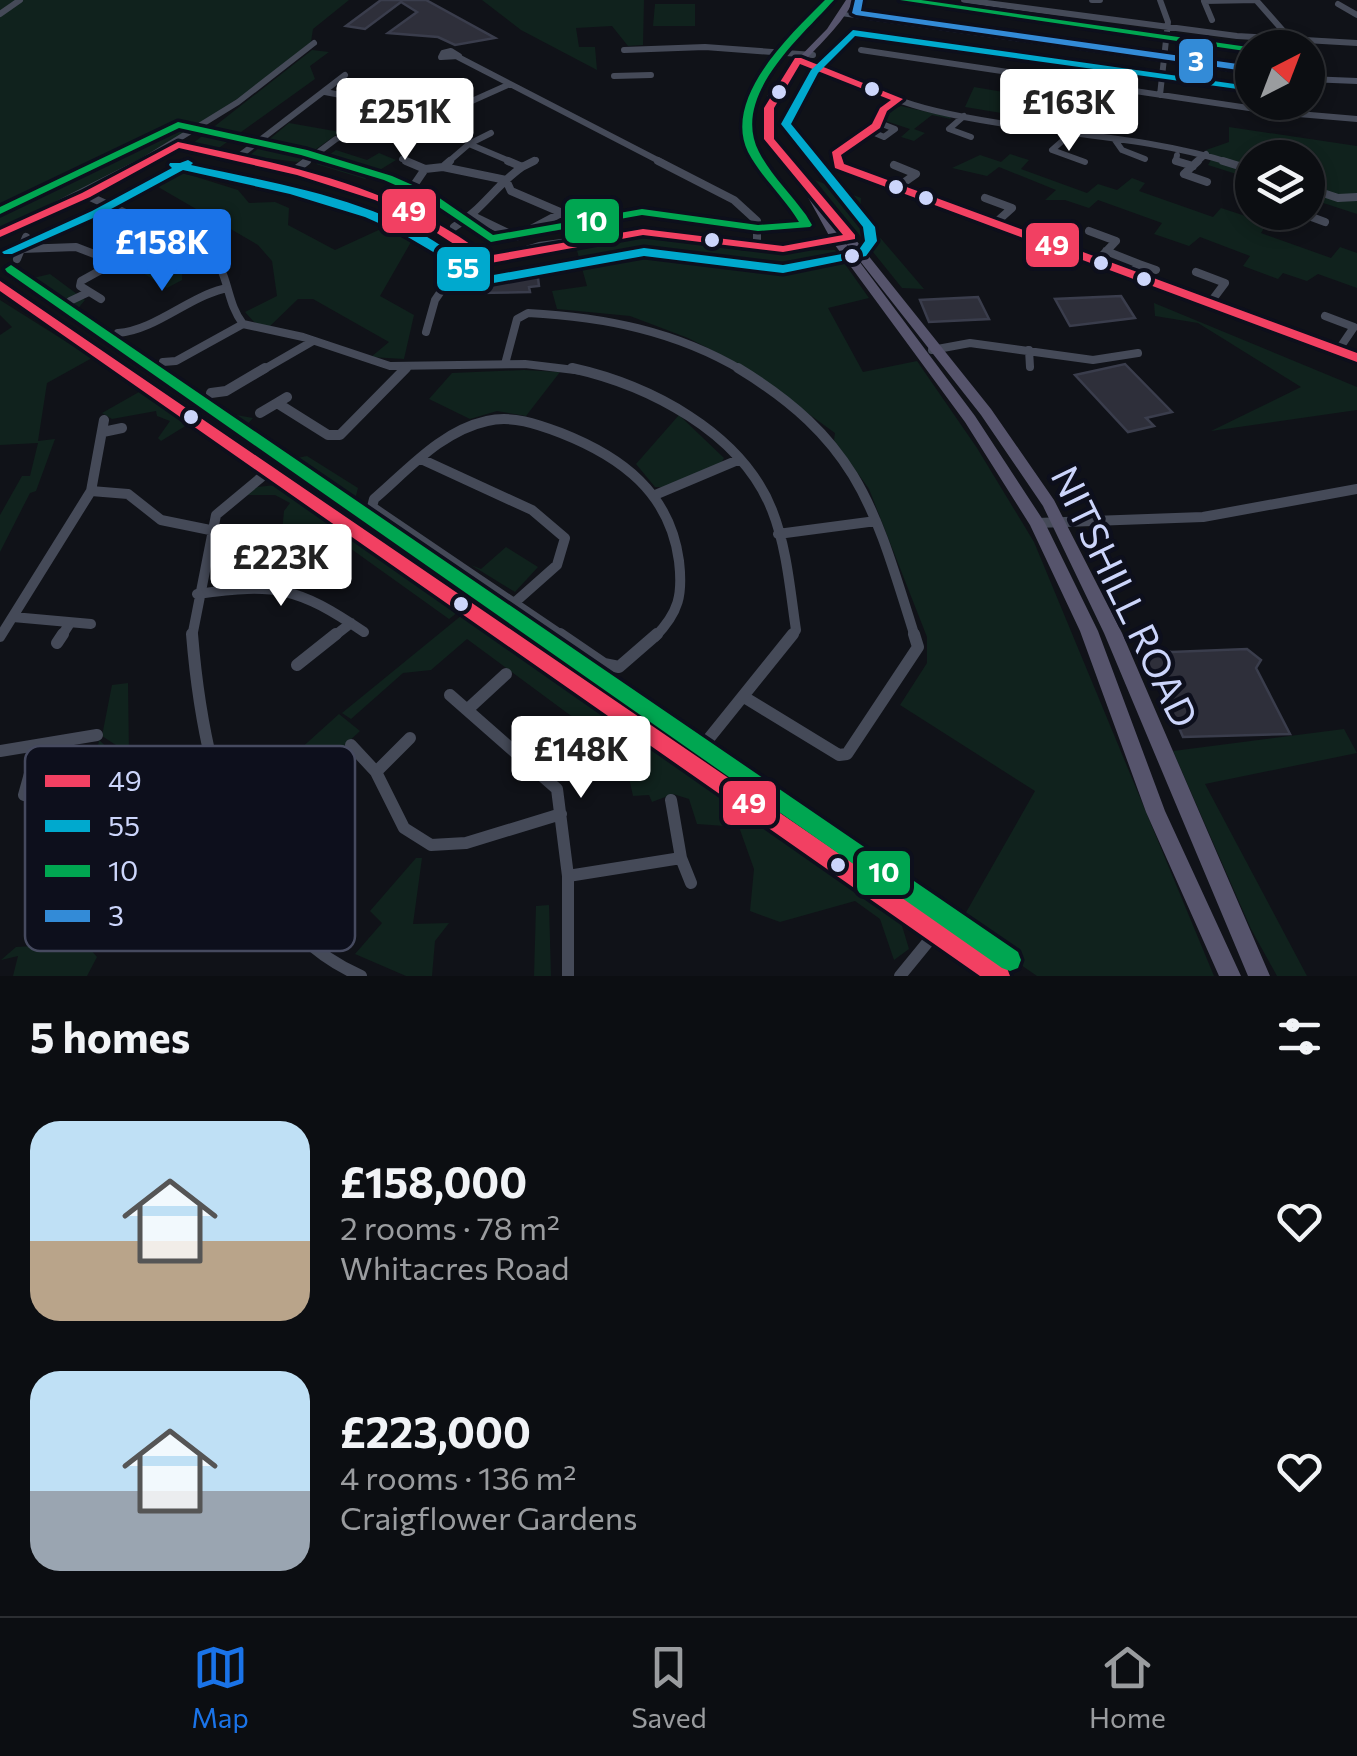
<!DOCTYPE html>
<html lang="en">
<head>
<meta charset="utf-8">
<style>
  :root { --surface:#0c0e12; --page:#1a1c20; --text:#f1f3f6; --muted:#9a9c9f; --line:#2c2e32; --accent:#1a73e8 }
  body { margin:0; font-family:Commissioner,sans-serif; background:var(--page); color:var(--text); height:100vh; display:flex; flex-direction:column; font-size:38px; white-space:nowrap }
  * { box-sizing:border-box; margin:0 }
  p { font-size:32px; color:var(--muted) }
  .icon { flex:none; width:55px; height:55px; fill:none; stroke:currentColor; stroke-width:2; stroke-linecap:round; stroke-linejoin:round }
  .map { position:relative; height:976px; overflow:hidden }
  .panel { display:flex; flex-direction:column; background:var(--surface); flex:1 }
  .panel>* { flex:none }
  .needle { width:65px; rotate:42deg }
  .buttons { position:absolute; left:1235px; top:30px; display:grid; gap:20px }
  .buttons a { display:grid; place-items:center; width:90px; height:90px; border-radius:50%; background:var(--surface); box-shadow:0 5px 15px #0003,0 0 0 2px var(--line); font-size:50px }
  .price { position:absolute; translate:-50% -85px; padding:0 22px; border-radius:10px; background:#fff; color:#222; font-size:32px; line-height:65px; filter:drop-shadow(0 2px 5px #0008) }
  .price::after { content:''; position:absolute; left:50%; top:60px; width:30px; height:22px; margin-left:-15px; background:inherit; clip-path:polygon(0 0,100% 0,50% 100%) }
  .price.on { background:var(--accent); color:#fff }
  ul { padding:0; list-style:none }
  li { display:flex; align-items:center; gap:30px; height:250px; padding:0 30px }
  li span { display:grid; place-items:center; flex:none; width:280px; height:200px; border-radius:30px; color:#555 }
  li>.icon { margin-inline-start:auto }
  span .icon { width:120px; height:120px; fill:#fffc; stroke-width:1 }
  li b { font-size:42px }
  h2 { display:flex; justify-content:space-between; align-items:center; height:120px; padding:0 30px; font-size:42px }
  .dock { display:flex; justify-content:space-around; align-items:center; height:140px; border-top:2px solid var(--line); background:var(--surface); font-size:28px; color:var(--muted) }
  .dock a { display:grid; justify-items:center; gap:5px }
  .dock .on { color:var(--accent) }
  .map>svg:first-child { display:block }
</style>
</head>
<body>
<div class="map">
<svg width="1357" height="976" viewBox="0 0 1357 976">
  <rect width="100%" height="100%" fill="#101218"/>
  <path fill="#10221d" d="M0 0H18L8 9 23 0H349L313 29 311 42 259 85 107 182 0 229Z
    M482 0H644L643 45 628 46 612 26 576 28 579 47H595L597 70 521 30Z
    M655 4H695V26H653Z
    M312 50 329 52 310 66 315 79 216 150 192 144Z
    M974 87 1039 98 1032 118 965 107Z
    M901 106 950 117 951 119 932 115 914 129 925 133 914 141 901 137 910 129 883 120 888 111Z
    M289 123 340 132 298 162 249 156Z
    M1229 127 1357 146V214L1308 198V158H1252V179L1208 165 1212 158 1206 150 1229 142Z
    M336 150 367 160 379 153 396 160 365 179 316 164Z
    M1010 154 1029 160 1021 169 1087 193 1098 184 1117 190 1132 178 1145 183 1139 191 1213 217 1221 208 1267 223 1261 233 1331 258 1340 247 1357 253V288L1318 274 1307 281 1283 273 1278 279 1243 266 1250 256 1200 237 1189 246 1154 234 1162 223 1098 200 1089 208 1065 200H1045L1056 190 999 167 987 176 952 168 980 155 1001 162Z
    M174 170 238 190 249 203 275 202 289 208 288 225 335 250 383 228 411 242 380 296 414 315 404 359 371 357 389 342 313 299H298L269 327 254 322 245 312 277 296 272 261 258 245 153 184Z
    M815 180 861 198 860 214 924 289 902 288Z
    M633 236 668 237 745 251 835 250 869 298 828 308 863 372 917 361 977 448 1034 542 1214 976H1037L960 923 1035 791 900 705 927 663V637L869 489 834 440 835 433 741 365 688 338 630 316 557 309 552 291 587 286 576 247Z
    M185 248 211 263 182 272V280L167 288 143 273Z
    M8 271 29 279 50 274 85 300 75 312 220 412 253 418 246 426 292 459 307 456 358 488 352 511 11 279Z
    M0 300 92 358 47 383 38 441 55 439 36 491 30 493 0 552V515L22 476H30L38 443 0 445V335L12 327 0 315Z
    M1154 303 1357 387V410L1211 431 1301 387 1198 323 1155 316Z
    M524 370 560 372 526 416 497 411 470 419 429 399 452 373Z
    M139 392 187 425 161 441 158 438 170 421 157 416 156 411 112 419 102 413Z
    M679 415 724 458 721 463 664 487H655L636 464Z
    M276 485 298 502 458 612 449 619 347 546 331 538 282 532 284 511 290 503 275 495H247L257 487Z
    M506 547 538 567 515 592 471 565 481 569Z
    M462 615 900 919 909 949 894 960 880 919 855 901 780 922 750 911 754 869 739 827 697 824 689 799 673 794 652 802 649 795 633 796 624 755 467 639 431 670 403 673 351 719 342 713Z
    M128 683 129 755H135L139 790 166 796 153 803 126 795 119 747 102 736 112 685Z
    M339 714 360 731 313 775 244 824 238 805Z
    M1344 729 1357 753 1205 784 1307 976H1277L1251 929 1173 751Z
    M99 740 110 750 119 799 152 810 145 815 141 808 129 814 132 823 115 832 111 823 89 835 93 844 81 851Z
    M416 858H422L413 924 449 923 435 941 432 976H406L355 954 382 923 370 911Z
    M549 905 551 976H534L536 906Z
    M85 943 97 957 87 976H13L18 956 1 960 16 947Z"/>
  <path fill="#2e2f3a" stroke="#3a3d4c" stroke-width="2.5" d="M381 0H426L495 38 455 45 438 37 388 33 417 12 401 2 365 29 346 26Z
    M512 277 538 278 539 286 529 287 530 292 477 293V282Z
    M1121 296 1135 318 1070 326 1055 299Z
    M978 297 989 319 929 322 920 300Z
    M1125 364 1172 412 1146 418 1154 426 1128 432 1075 375Z
    M1155 646 1171 652 1247 649 1261 660 1256 668 1290 734 1183 737 1155 672 1143 664Z"/>
  <g fill="none" stroke-linecap="round" stroke-linejoin="round">
    <path stroke="#454a58" stroke-width="6" d="M964 0 1237 36 1357 43
      M1092 0H1100
      M1160 0 1168 22 1160 95
      M1256 0 1293 42
      M1338 4 1357 15
      M0 14 20 0
      M1212 20 1204 1 1257 0
      M624 50 705 47 813 55
      M861 50 1275 112 1357 119
      M451 51 459 56 441 57 443 53Z
      M458 57 663 163
      M798 60C843 77 889 100 936 111 1033 134 1136 133 1231 163
      M614 76 651 75
      M325 92 388 104 432 119
      M964 116 949 129 971 137
      M870 131 884 137 895 129 877 122
      M1068 136 1052 150 1085 162
      M1115 140 1122 150 1145 159
      M469 144 491 133
      M178 145 263 163
      M1177 155 1176 161 1184 163
      M238 157 345 75
      M402 159 412 163
      M139 163 238 102 314 43
      M304 163 336 139 349 134H398L510 84
      M447 163 469 144 514 163
      M529 163 536 160
      M838 163 836 154 876 126 883 110 898 99
      M1196 163 1206 154"/>
    <path stroke="#454a58" stroke-width="8" d="M251 161C337 180 417 202 485 260
      M406 161 425 169
      M658 161 734 200 757 221V248
      M838 161 839 166 1357 358
      M1176 161 1193 166
      M1198 161 1184 174 1207 182
      M1223 161 1252 170
      M894 165 916 174 896 188
      M443 167 450 161
      M522 167 534 161
      M295 170 307 161
      M506 180 511 191 588 224 603 237
      M1308 188 1338 198 1357 197
      M86 195 208 251C230 271 225 301 243 324L303 337 390 366 525 364 583 371
      M985 198 1012 208 993 225
      M393 204 408 194 425 169 443 167 506 180
      M1298 212 1325 222
      M473 216 516 237 563 212
      M454 227C481 211 496 185 522 167L508 161
      M1089 231 1116 241 1097 261
      M0 234 144 161
      M21 249 76 247 115 262
      M1106 251 1139 264 1131 274
      M17 259 26 237
      M1139 264 1156 270
      M1196 272 1225 283 1210 303
      M101 299 80 286 81 281 168 233
      M70 301 89 292
      M1325 316 1354 327 1337 352
      M426 332 435 300 446 284 484 263 539 246 643 232 780 249 841 239
      M118 333C155 330 187 298 223 289
      M932 350 970 343 1093 360 1138 353
      M1029 350 1030 367
      M163 362 176 361 243 324
      M505 364 517 319 528 313C604 317 676 331 743 371
      M261 371 313 341
      M403 371 406 368"/>
    <path stroke="#454a58" stroke-width="10" d="M572 368C649 385 741 432 772 510 787 548 790 590 796 630L791 637
      M738 368C860 442 875 510 915 637
      M211 393 226 391 265 368
      M287 397 277 403 328 435H340L406 368
      M260 413 277 403
      M103 432 122 428
      M421 459 532 510 565 538 557 565 513 604
      M91 491 128 494 161 520 210 530
      M655 495 738 460
      M1037 523 1203 517 1357 489
      M778 534 876 521
      M197 594C277 583 297 587 364 632
      M13 617 91 624
      M0 637 91 491 104 420
      M61 637 70 623
      M192 637 216 515 270 470
      M333 637 351 623
      M564 637 372 507 374 499C408 470 441 431 487 421 512 415 537 424 561 433 622 457 670 493 679 561 683 595 679 612 655 637"/>
    <path stroke="#454a58" stroke-width="12" d="M192 634C202 757 235 921 361 976
      M560 634 604 664 619 667 657 634
      M57 643 63 634
      M297 665 336 634
      M450 695 557 789 568 876V976
      M744 697 839 755 847 754 918 647 914 634
      M468 709 506 674
      M351 745 376 772 404 828 431 845 466 843 561 814
      M0 751 97 735
      M690 762 793 634
      M376 772 410 738
      M24 795 38 745
      M671 800 681 858 691 883
      M97 847 157 810 214 784
      M568 876 681 858
      M900 976 936 932"/>
    <path fill="#484e5f" fill-rule="evenodd" d="M844 12 1252 70V75L841 16V12Z
      M1308 76 1357 78V84L1308 82Z
      M0 282 1006 969 1009 976H982L0 290Z"/>
    <path fill="#56546c" fill-rule="evenodd" d="M846 0H854C829 50 771 72 771 134L991 409 1054 500 1122 633 1270 976H1248L1104 633 1043 506 981 415 838 233 975 416 1045 523 1098 631 1165 811 1241 976H1219L1146 812 1080 631 1030 525 965 422 832 241 804 190 761 134V114L768 95 781 76 827 29Z"/>
    <g stroke="#0d0f1c" stroke-width="7">
      <path id="bus-1" d="M795 58H801L903 99 887 111 880 128 841 155 844 164 1357 353V362L835 168 832 152 872 124 880 108 891 100 800 64 774 108V139L855 235V239L783 252 643 235 485 264 412 217 375 200 297 175 179 148 90 197 0 237V230L82 193 178 142C294 167 390 184 487 256L643 229 783 246 843 235 764 139V108Z
        M0 281 1007 968 1010 976H980L0 291Z"/>
    </g>
    <g stroke="#0d0f1c" stroke-width="7">
      <path id="bus-2" d="M853 30 1249 86 1252 87V91L855 36 818 73 791 124 875 227 877 241 866 256 783 273 644 256 488 284 482 280 488 276 644 248 783 265 858 251 865 241 863 227 781 124 811 70Z
        M188 160 193 163 191 165C288 186 404 203 478 275L476 278H468L435 253 401 233 365 217 290 194 183 170 100 215 12 254H4L2 252 92 211 172 168 169 165 170 163H180Z"/>
    </g>
    <g stroke="#0d0f1c" stroke-width="7">
      <path id="bus-3" d="M825 0H834C801 37 730 96 759 152 771 175 791 194 806 215L812 225 810 227 758 231 642 215 491 242 427 199 384 180 301 155 179 128 0 214V207L178 122 307 150 392 176 435 195 493 235 642 209 758 225 799 222C784 197 761 177 748 152 722 98 791 34 825 0Z
        M900 0H921L1255 48H1252V52Z
        M11 265 1018 952 1021 960 1018 968 1010 971 1002 968 7 272 5 269Z"/>
    </g>
    <g stroke="#0d0f1c" stroke-width="7">
      <path id="bus-4" d="M855 0H863L861 11 1252 66V72L856 15 852 13Z"/>
    </g>
    <use href="#bus-1" fill="#f24062" fill-rule="evenodd"/>
    <use href="#bus-2" fill="#00a9ce" fill-rule="evenodd"/>
    <use href="#bus-3" fill="#00a651" fill-rule="evenodd"/>
    <use href="#bus-4" fill="#338bd7" fill-rule="evenodd"/>
  </g>
  <g fill="#ccd5fb" stroke="#0d0f1c" stroke-width="4">
    <circle cx="872" cy="89" r="9"/>
    <circle cx="779" cy="92" r="9"/>
    <circle cx="896" cy="187" r="9"/>
    <circle cx="926" cy="198" r="9"/>
    <circle cx="712" cy="240" r="9"/>
    <circle cx="852" cy="256" r="9"/>
    <circle cx="1101" cy="263" r="9"/>
    <circle cx="1144" cy="279" r="9"/>
    <circle cx="191" cy="417" r="9"/>
    <circle cx="461" cy="604" r="9"/>
    <circle cx="838" cy="865" r="9"/>
  </g>
  <g text-anchor="middle" dominant-baseline="central" stroke-width="9" stroke-linejoin="round" paint-order="stroke">
    <g font-size="38" fill="#ccd5fb" stroke="#0d0f1c">
      <text transform="translate(1126 596) rotate(64)">NITSHILL ROAD</text>
    </g>
  </g>
  <rect x="25" y="746" width="330" height="205" rx="15" fill="#0d0f1c" stroke="#464a5f" stroke-width="2.5"/>
  <rect x="45" y="775" width="45" height="12" fill="#f24062"/>
  <rect x="45" y="820" width="45" height="12" fill="#00a9ce"/>
  <rect x="45" y="865" width="45" height="12" fill="#00a651"/>
  <rect x="45" y="910" width="45" height="12" fill="#338bd7"/>
  <g font-size="28" fill="#ccd5fb">
    <text x="108" y="791">49</text>
    <text x="108" y="836">55</text>
    <text x="108" y="881">10</text>
    <text x="108" y="926">3</text>
  </g>
  <g stroke="#0d0f1c" stroke-width="4">
    <rect x="1177" y="37" width="38" height="48" rx="10" fill="#338bd7"/>
    <rect x="380" y="187" width="58" height="48" rx="10" fill="#f24062"/>
    <rect x="563" y="197" width="58" height="48" rx="10" fill="#00a651"/>
    <rect x="1024" y="221" width="57" height="48" rx="10" fill="#f24062"/>
    <rect x="435" y="245" width="57" height="48" rx="10" fill="#00a9ce"/>
    <rect x="721" y="779" width="57" height="48" rx="10" fill="#f24062"/>
    <rect x="855" y="849" width="57" height="48" rx="10" fill="#00a651"/>
  </g>
  <g font-size="28" text-anchor="middle" font-weight="bold" fill="#fff">
    <text x="1196" y="71">3</text>
    <text x="409" y="221">49</text>
    <text x="592" y="231">10</text>
    <text x="1052" y="255">49</text>
    <text x="463" y="278">55</text>
    <text x="749" y="813">49</text>
    <text x="884" y="882">10</text>
  </g>
</svg>
<div class="buttons">
<a><svg class="needle" viewBox="-14 -14 28 28"><path d="M0-13l5 13h-10z" fill="#e53935"/><path d="M0 13l5-13h-10z" fill="#9a9c9f"/></svg></a>
<a><svg class="icon" aria-label="layers" viewBox="0 0 24 24"><path d="M12 4l9 5-9 5-9-5zM3 14l9 5 9-5"/></svg></a>
</div>
<b class="price" style="left:1069px;top:154px">£163K</b>
<b class="price" style="left:405px;top:163px">£251K</b>
<b class="price on" style="left:162px;top:294px">£158K</b>
<b class="price" style="left:281px;top:609px">£223K</b>
<b class="price" style="left:581px;top:801px">£148K</b>
</div>
<section class="panel">
<h2>5 homes<svg class="icon" aria-label="filters" viewBox="0 0 24 24"><path d="M4 7h16M4 17h16"/><circle cx="9" cy="7" r="2"/><circle cx="15" cy="17" r="2"/></svg></h2>
<ul>
<li><span style="background:linear-gradient(#bfe0f5 60%,#b9a48a 0)"><svg class="icon" aria-label="home" viewBox="0 0 24 24"><path d="M3 11l9-7 9 7M6 9v11h12V9"/></svg></span><div><b>£158,000</b><p>2 rooms · 78 m²</p><p>Whitacres Road</p></div><svg class="icon" aria-label="heart" viewBox="0 0 24 24"><path d="M12 20l-8-8c-3-5 5-10 8-4 3-6 11-1 8 4z"/></svg></li>
<li><span style="background:linear-gradient(#bfe0f5 60%,#9aa5b1 0)"><svg class="icon" aria-label="home" viewBox="0 0 24 24"><path d="M3 11l9-7 9 7M6 9v11h12V9"/></svg></span><div><b>£223,000</b><p>4 rooms · 136 m²</p><p>Craigflower Gardens</p></div><svg class="icon" aria-label="heart" viewBox="0 0 24 24"><path d="M12 20l-8-8c-3-5 5-10 8-4 3-6 11-1 8 4z"/></svg></li>
</ul>
</section>
<nav class="dock">
<a class="on"><svg class="icon" aria-label="map" viewBox="0 0 24 24"><path d="M3 6l6-2 6 2 6-2v14l-6 2-6-2-6 2zM9 4v14M15 6v14"/></svg>Map</a>
<a><svg class="icon" aria-label="saved" viewBox="0 0 24 24"><path d="M7 4h10v16l-5-4-5 4z"/></svg>Saved</a>
<a><svg class="icon" aria-label="home" viewBox="0 0 24 24"><path d="M3 11l9-7 9 7M6 9v11h12V9"/></svg>Home</a>
</nav>
</body>
</html>
